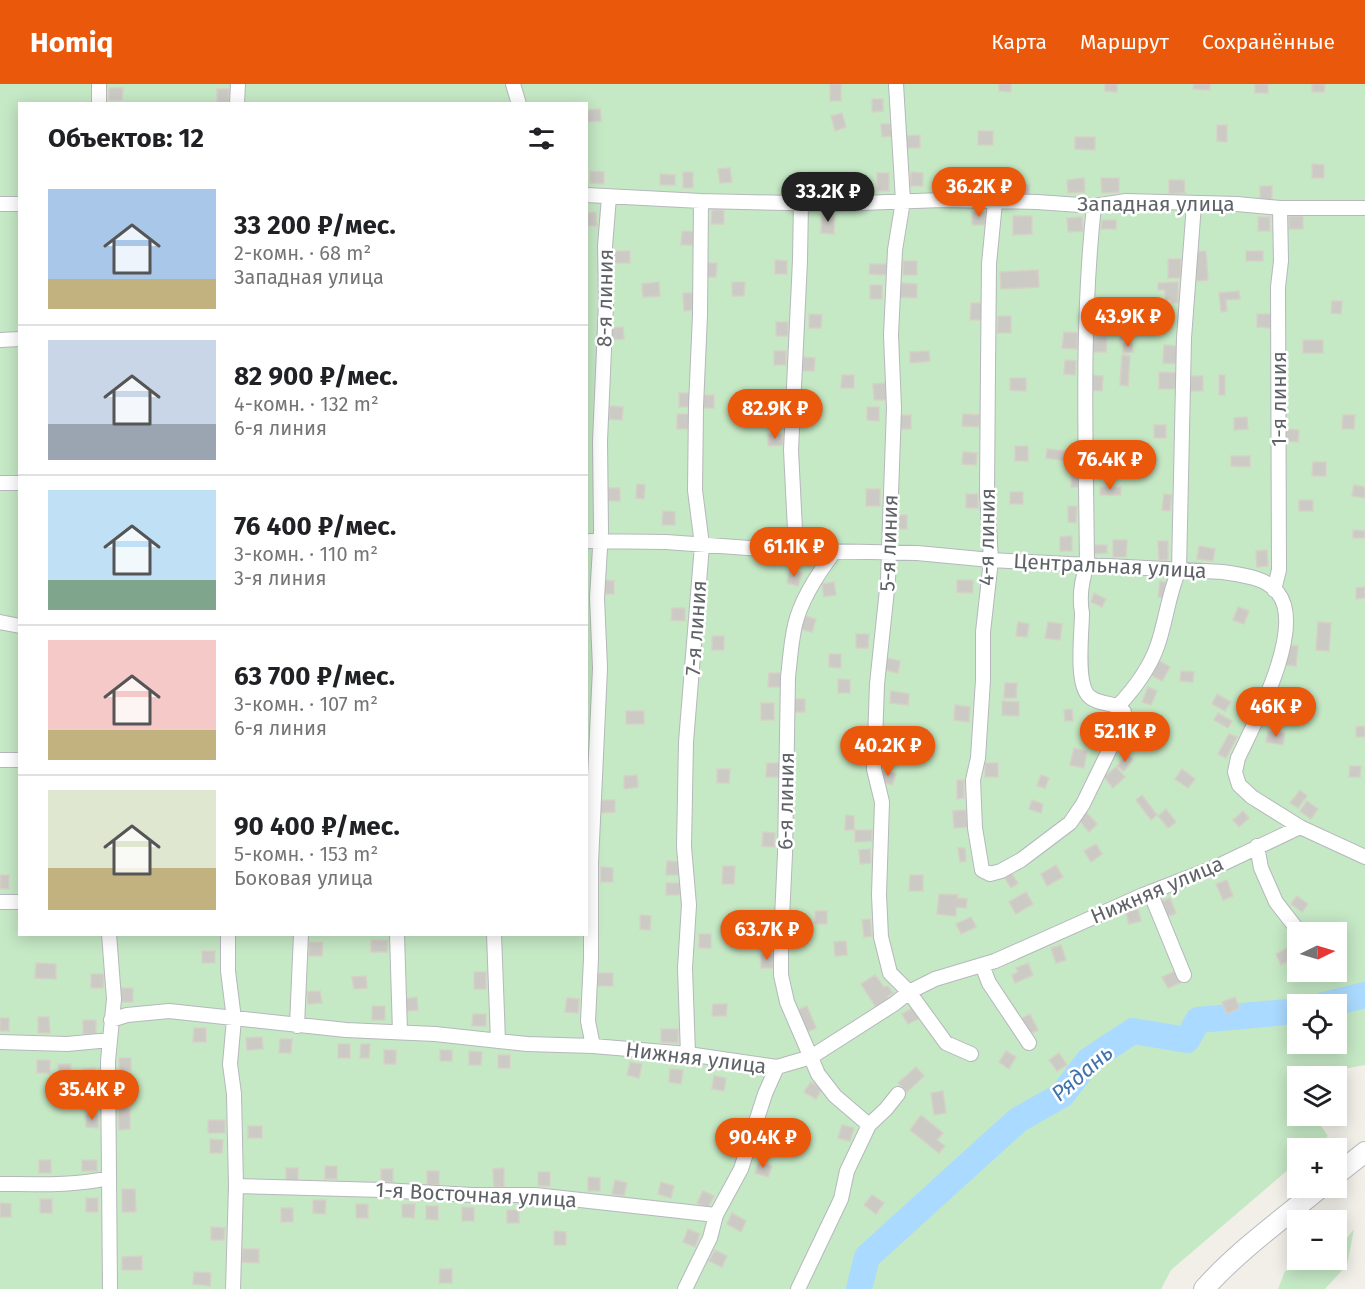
<!DOCTYPE html>
<html lang="ru">
<head>
<meta charset="utf-8">
<style>
  :root { --surface:#fff; --page:#f2f2f2; --text:#202124; --muted:#757577; --line:#e0e0e0; --accent:#ea580c }
  body { margin:0; font-family:"Fira Sans",sans-serif; background:var(--page); color:var(--text); height:100vh; display:flex; flex-direction:column; font-size:22px; white-space:nowrap }
  * { box-sizing:border-box; margin:0 }
  p { font-size:20px; color:var(--muted) }
  .icon { flex:none; width:33px; height:33px; fill:none; stroke:currentColor; stroke-width:2; stroke-linecap:round; stroke-linejoin:round }
  .map { position:relative; flex:1; overflow:hidden }
  .panel { position:absolute; left:18px; top:18px; width:570px; height:834px; display:flex; flex-direction:column; background:var(--surface); border-radius:0px; box-shadow:0 3px 15px #0003 }
  .panel>* { flex:none }
  .needle { width:39px; rotate:85deg }
  .buttons { position:absolute; left:1287px; top:838px; display:grid; gap:12px }
  .buttons a { display:grid; place-items:center; width:60px; height:60px; border-radius:0px; background:var(--surface); box-shadow:0 3px 15px #0003; font-size:30px }
  .price { position:absolute; translate:-50% -51px; padding:0 14px; border-radius:21px; background:var(--accent); color:#fff; font-size:20px; line-height:39px; filter:drop-shadow(0 2px 3px #0008) }
  .price::after { content:''; position:absolute; left:50%; top:36px; width:18px; height:14px; margin-left:-9px; background:inherit; clip-path:polygon(0 0,100% 0,50% 100%) }
  .price.active { background:#222; color:#fff }
  ul { padding:0; list-style:none }
  li { display:flex; align-items:center; gap:18px; height:150px; padding:0 30px }
  li+li { border-top:2px solid var(--line) }
  li span { display:grid; place-items:center; flex:none; width:168px; height:120px; border-radius:0px; color:#555 }
  li>.icon { margin-inline-start:auto }
  span .icon { width:72px; height:72px; fill:#fffc; stroke-width:1 }
  li b { font-size:26px }
  h2 { display:flex; justify-content:space-between; align-items:center; height:72px; padding:0 30px; font-size:26px }
  header { display:flex; align-items:center; gap:36px; box-sizing:border-box; height:84px; padding:0 30px; background:var(--accent); color:#fff }
  header strong { font-size:28px }
  nav { display:flex; gap:33px; margin-inline-start:auto; font-size:21px }
  .map>svg:first-child { display:block }
</style>
</head>
<body>
<header>
<strong>Homiq</strong>
<nav><a>Карта</a><a>Маршрут</a><a>Сохранённые</a></nav>
</header>
<div class="map">
<svg width="1365" height="1205" viewBox="0 0 1365 1205">
  <rect width="100%" height="100%" fill="#f1efe8"/>
  <path fill="#c5e8c5" fill-rule="evenodd" d="M0 0H1365V981L1327 988 1323 993H1298V1032H1314L1328 1052 1313 1065H1298L1297 1078 1171 1186 1161 1205H0ZM20 20H586V850H20ZM1298 849H1336V888H1298ZM1298 921H1336V960H1298Z
    M1354 1145 1347 1181 1325 1205H1278L1285 1187 1328 1176H1336L1337 1166Z"/>
  <g fill="none" stroke-linecap="round" stroke-linejoin="round">
    <path stroke="#aadaff" stroke-width="26" d="M1324 921 1365 911
      M859 1205 867 1173 1018 1036 1062 1011 1089 976 1133 947 1187 956 1198 936 1298 927"/>
  </g>
  <path fill="#cccac5" stroke="#d6d1c6" stroke-width="1.5" d="M830 0H841V17H830Z
    M999 0H1011V8L999 7Z
    M1105 0H1117V8L1105 7Z
    M1194 0H1210V6L1193 5Z
    M1255 0H1268V9H1255Z
    M1312 0H1325L1324 8H1312Z
    M109 4H123L122 16H109Z
    M217 5H229V19L217 18Z
    M872 15H883V27L872 28Z
    M600 25 601 37 587 38 586 26Z
    M842 29 846 43 835 47 831 32Z
    M881 40H891L892 52 882 53Z
    M1217 41H1227V58L1217 57Z
    M978 47H993V61H978Z
    M920 51V64H907L906 52Z
    M1075 53H1095V66L1075 65Z
    M1312 80 1324 81V94H1312Z
    M730 84 732 98 720 99 718 85Z
    M590 87 604 88V100L590 99Z
    M683 88H693V104H683Z
    M911 88 923 89V102H910Z
    M877 89H889V107H877Z
    M660 90 675 91V101H660Z
    M797 92H809L808 106 796 105Z
    M1084 94 1085 108 1068 109 1067 96Z
    M1101 94H1119V108L1102 109Z
    M1169 96H1184L1185 109 1169 110Z
    M1013 100 1029 101V113L1013 112Z
    M1260 102H1272V116H1260Z
    M712 126H724V140H711Z
    M986 127V141H972V128Z
    M596 128 597 142H587L586 129Z
    M822 129H834V150L821 149Z
    M1013 132H1032V150L1013 151Z
    M1289 132H1303V145H1289Z
    M1082 133 1083 147 1068 148 1067 134Z
    M1258 133H1270V147H1258Z
    M1102 136H1116V145H1101Z
    M682 147 694 148V161H681Z
    M613 167H630V179H612Z
    M1206 167 1208 196 1197 197 1194 168Z
    M1246 167H1263V177H1246Z
    M1168 175H1181V194H1168Z
    M775 176 787 177V190H775Z
    M903 177H917V191H903Z
    M704 179H717L716 193H704Z
    M870 180H887L886 191 869 190Z
    M1038 186 1039 203 1001 205 1000 188Z
    M659 198 660 212 643 213 642 200Z
    M732 198H745L744 212H732Z
    M1178 198V219H1171V216H1165V206H1158V199Z
    M900 199 917 200V214L900 213Z
    M870 201H882V215H870Z
    M1239 207 1240 215 1226 216 1227 227 1221 228 1219 209Z
    M683 209H693L694 226 684 227Z
    M1332 217H1342L1341 230 1331 229Z
    M971 219H984V236H970Z
    M809 230 822 231 821 244H809Z
    M1257 230H1272V244L1257 243Z
    M998 232H1011V249H997Z
    M1120 234H1128V256H1120Z
    M776 238H788V252H776Z
    M623 243 624 255 610 256V244Z
    M1064 248 1078 249 1077 265 1062 264Z
    M1093 253H1107L1106 268H1093Z
    M1303 256H1323V269H1303Z
    M1123 259H1132L1133 268 1123 269Z
    M1164 261 1179 262 1178 280 1163 279Z
    M774 267H786V281H774Z
    M929 267 930 277 910 279V268Z
    M1122 271 1130 272 1128 302 1120 301Z
    M803 273 815 274 814 287H802Z
    M1065 276 1076 277 1075 291 1064 290Z
    M1159 288 1178 289V305H1159Z
    M842 291H854V304H841Z
    M1088 291 1103 292 1102 307 1087 306Z
    M1219 291H1225V311H1219Z
    M1191 292H1203V307H1190Z
    M1010 294H1026V307L1010 306Z
    M886 299 887 316H874L873 300Z
    M679 309H692L691 323H679Z
    M702 311H714V324H702Z
    M609 322 623 323 622 336 609 335Z
    M867 323H879V337L867 336Z
    M677 330H689V345H677Z
    M963 330 980 331 979 343 962 342Z
    M899 331H911V345H899Z
    M1343 331H1355L1354 345H1342Z
    M1247 333 1248 345 1234 346V334Z
    M1154 341H1166V354H1154Z
    M1285 345 1299 346 1298 358 1285 357Z
    M768 350H782L783 361 768 362Z
    M1114 361H1122L1123 373H1115Z
    M1015 362H1028V377H1015Z
    M1047 365 1066 367 1065 377 1046 374Z
    M963 368 977 369 976 381 962 380Z
    M1231 372H1250V383L1231 382Z
    M1111 375 1112 389 1100 390 1099 376Z
    M1313 378H1326V392H1312Z
    M1071 380H1078V403H1071Z
    M637 400 645 401 644 415 636 414Z
    M1354 401 1365 403V414L1352 412Z
    M1100 403H1121V411H1100Z
    M608 404H620V417H608Z
    M866 405H880V422H866Z
    M1010 408H1023V420H1010Z
    M966 410H978V424H966Z
    M1164 410 1172 411 1170 427 1162 426Z
    M1299 416H1313V427H1299Z
    M1068 422H1077L1076 439 1068 438Z
    M663 427 675 428V441H662Z
    M895 431H907V445H895Z
    M1353 446 1365 447V454H1353Z
    M1072 452V467H1060V453Z
    M1113 456H1127L1126 473H1113Z
    M1158 457H1168V476H1159Z
    M1093 461H1107V469L1093 470Z
    M1199 462 1215 465 1213 477 1197 475Z
    M1267 466 1268 482 1257 483 1256 467Z
    M790 485 802 489 798 502 787 499Z
    M602 496 614 497V510H602Z
    M957 496H973V509L957 508Z
    M1160 497 1168 499 1166 514 1158 513Z
    M834 498 836 511 824 513 822 500Z
    M1365 503V514L1356 515V504Z
    M1094 509 1106 515 1102 523 1091 518Z
    M1238 523 1249 527 1244 540 1233 536Z
    M672 524H685V537L671 536Z
    M804 532 816 535 812 548 800 545Z
    M1018 538 1029 540 1027 553 1016 552Z
    M1048 538 1062 540 1060 556 1045 554Z
    M1318 538 1331 539 1329 567 1316 566Z
    M856 550H869L868 564H856Z
    M712 552H724V566H712Z
    M1287 561 1298 562 1296 582 1285 581Z
    M829 570H841V584L829 583Z
    M887 574 900 577 898 589 885 586Z
    M1158 576 1170 583 1162 597 1151 591Z
    M1181 587 1194 588 1193 598 1180 597Z
    M769 589H781V603H768Z
    M838 595 850 596V609H838Z
    M1005 599H1017L1016 614H1004Z
    M1148 603 1157 607 1151 621 1142 618Z
    M1293 603 1306 605 1303 621 1291 619Z
    M891 607 909 610 908 621 890 619Z
    M1217 610 1231 618 1225 627 1212 620Z
    M793 615H805V628H793Z
    M1002 617 1019 618V632L1002 631Z
    M761 619H774V636H761Z
    M955 621 970 623 969 638 954 636Z
    M1274 623 1288 624 1287 633 1273 632Z
    M1072 625 1073 637H1065L1064 626Z
    M626 627H644V640H626Z
    M1218 629 1232 637 1228 644 1214 636Z
    M1365 642V653H1356V643Z
    M1268 646 1285 649 1283 661 1266 658Z
    M845 647 855 648 854 663 844 662Z
    M1229 650 1237 653 1226 674 1218 670Z
    M1074 664 1087 667 1084 684 1070 681Z
    M1127 670 1133 675 1124 687 1117 682Z
    M767 679H781L780 693H766Z
    M985 679H998V693H985Z
    M1350 682H1361L1360 693H1349Z
    M1116 683 1125 693 1113 704 1104 693Z
    M717 685H730L729 699H717Z
    M884 685 896 690 892 701 880 697Z
    M1182 685 1195 695 1188 704 1175 695Z
    M637 691 638 703 624 705V692Z
    M1041 691 1049 694 1045 704 1037 702Z
    M957 696H964V714L957 715Z
    M1300 706 1307 712 1298 724 1290 719Z
    M1142 711 1157 731 1151 736 1136 716Z
    M599 716H615V728L600 729Z
    M1032 716 1043 720 1041 729 1029 725Z
    M1307 717 1318 725 1311 735 1300 727Z
    M1166 725 1176 738 1168 744 1158 732Z
    M966 726 968 743 954 744 953 727Z
    M1243 727 1249 734 1239 743 1233 736Z
    M1086 728 1097 740 1089 748 1078 735Z
    M846 731 854 732V746H845Z
    M855 746H872V757L855 758Z
    M763 748 775 749 774 763 762 762Z
    M1096 760 1102 770 1091 778 1084 767Z
    M958 764H965L966 777 960 778Z
    M870 765 871 779 860 780 859 766Z
    M667 777 679 778V791H666Z
    M1056 781 1063 793 1047 802 1041 790Z
    M723 782H735L734 800H722Z
    M601 783 613 784V798H601Z
    M1010 787 1018 799 1011 804 1003 791Z
    M0 791H9V805H0Z
    M910 791H923V807H909Z
    M1227 796 1233 812 1223 816 1216 800Z
    M666 799H680V811H666Z
    M1026 808 1033 820 1016 830 1009 818Z
    M939 810 958 811 957 814 967 815 966 824 956 823V832L937 830Z
    M1297 812 1308 820 1302 828 1291 820Z
    M1170 814 1176 829 1167 833 1160 818Z
    M1138 825 1141 837 1129 840 1126 828Z
    M815 827H827V840H815Z
    M640 831 651 832 650 846 640 845Z
    M971 833 976 843 961 850 956 840Z
    M870 835 872 852 864 853 862 836Z
    M699 850H711V864H699Z
    M371 856H388L387 868H371Z
    M846 857 847 871 835 872 834 858Z
    M309 858H323L322 872H309Z
    M1061 861 1066 876 1056 879 1051 864Z
    M1290 862 1296 873 1281 881 1276 870Z
    M202 867H215V879H202Z
    M761 870H774L773 884H761Z
    M36 879 56 880V895L35 894Z
    M1028 879 1033 891 1015 899 1012 891 1018 888 1016 884Z
    M1175 887 1180 899 1168 904 1162 893Z
    M474 888H486V905H474Z
    M596 889H613V902H596Z
    M91 890H104L103 904H91Z
    M875 891 884 903 888 902 893 909 888 912 890 917 877 925 861 900Z
    M366 892 367 904 354 905 352 893Z
    M121 904H133V918H121Z
    M320 907 322 919 308 920 307 908Z
    M417 913 418 926 405 927 404 915Z
    M1235 913 1239 924 1227 930 1222 918Z
    M567 914 579 915 578 929 565 928Z
    M713 920H727L726 932H712Z
    M372 922H385V936H372Z
    M807 922 816 944 806 948 797 926Z
    M914 923 920 934 908 940 902 930Z
    M473 930H486V942H472Z
    M1030 930 1038 946 1027 951 1019 936Z
    M38 933H49L50 949H38Z
    M0 934H9V947H0Z
    M83 936H96V950H83Z
    M194 944H206V958H193Z
    M661 945H678V959L661 958Z
    M262 953 263 965 247 966 246 954Z
    M280 955H292L291 969H279Z
    M338 960H350V974H338Z
    M361 960H370L369 974H360Z
    M384 966H396V980H384Z
    M440 966H452V977H440Z
    M469 967 482 968 481 981H469Z
    M1006 967 1016 973 1009 985 999 978Z
    M1059 969 1067 981 1057 987 1049 976Z
    M498 971H510V984H498Z
    M119 974H131V987H119Z
    M37 976H50V989H37Z
    M630 978 642 980 639 994 627 991Z
    M58 980H71L70 994H58Z
    M916 983 924 992 907 1008 898 999Z
    M95 984V999H84L83 985Z
    M670 985 683 986 681 1000 669 998Z
    M714 992 726 994 724 1007 712 1005Z
    M811 998 822 1005 816 1015 804 1008Z
    M943 1007 946 1029 934 1031 931 1009Z
    M118 1024H130V1045L119 1046Z
    M86 1030H98V1044L86 1043Z
    M921 1031 943 1049 937 1056 945 1062 939 1069 910 1046Z
    M208 1036H225V1049H208Z
    M842 1041 854 1044 850 1057 838 1054Z
    M248 1042H262V1054H248Z
    M738 1043 747 1046 743 1060 734 1057Z
    M210 1055 223 1056 222 1069H210Z
    M39 1076H51V1089H39Z
    M82 1076H97V1087H82Z
    M759 1077 772 1082 768 1093 755 1089Z
    M325 1082H337V1095H325Z
    M286 1084H298V1097H286Z
    M504 1084V1103H494L493 1085Z
    M381 1085H393V1098H381Z
    M427 1087H439V1101H427Z
    M538 1088H550V1102H538Z
    M588 1093 600 1094V1107H588Z
    M615 1096 627 1099 624 1112 612 1110Z
    M661 1098 674 1102 671 1114 658 1110Z
    M122 1105H135L136 1128H122Z
    M703 1107 714 1112 708 1124 697 1119Z
    M872 1111 884 1119 876 1130 864 1121Z
    M86 1114H98V1128H86Z
    M40 1115H52V1129H40Z
    M313 1116H326L325 1130 313 1129Z
    M0 1119 11 1120V1133H0Z
    M356 1120H368V1134H356Z
    M402 1120H415L414 1134 402 1133Z
    M426 1122H438V1136L426 1135Z
    M462 1123 474 1124V1137H462Z
    M281 1124H293V1138H281Z
    M507 1126H519V1139H507Z
    M732 1129 746 1137 741 1148 727 1140Z
    M211 1143 225 1144 224 1156H211Z
    M688 1145 700 1150 695 1163 683 1158Z
    M554 1147 566 1148V1161H554Z
    M242 1165H259V1179L242 1178Z
    M715 1166 727 1172 722 1183 709 1177Z
    M142 1172V1186H122V1173Z
    M440 1185H452V1199H439Z
    M194 1188 211 1189 210 1202 193 1200Z"/>
  <g fill="none" stroke-linecap="round" stroke-linejoin="round">
    <g stroke="#b5b8bc" stroke-width="16">
      <path id="street" d="M513 0 519 20
        M896 0 903 117 895 166 891 251 894 324 888 496 877 600 874 685 882 718 879 811 881 853 890 889 909 908 946 959 971 970
        M99 20V0
        M237 20 238 0
        M586 111 701 117 834 120 942 116 1037 118 1094 122 1126 117 1237 120 1280 124H1365
        M995 118 989 180 988 283 987 409 991 476 983 548V596L978 674 973 696 975 744 982 786 990 790 1001 787 1021 776 1070 739 1083 720 1123 638 1124 628C1112 616 1101 622 1090 613 1075 602 1082 548 1082 529 1079 512 1081 498 1087 481 1086 362 1081 241 1094 122
        M0 120H20
        M0 256 20 255
        M0 399H20
        M586 457 666 458 776 466 917 469 991 476 1223 488C1241 491 1266 493 1278 509 1306 544 1254 640 1238 674L1235 688 1239 701 1252 713 1300 743 1365 773
        M796 466 791 366 800 176 801 118
        M835 467C819 488 801 515 795 541 791 558 790 576 788 593L785 770 781 855V891L787 918 818 990 835 1012 869 1041
        M1274 506 1279 486 1278 203 1281 177 1280 124
        M0 538 20 542
        M1118 622C1134 605 1149 585 1157 563 1166 538 1168 511 1179 486L1184 254 1194 120
        M0 676H20
        M1257 762 1261 784 1276 818 1300 849
        M1150 808 1184 891
        M0 818H20
        M109 850 114 915 108 977 110 1205
        M228 850V887L234 935 230 980 234 1010 236 1102 233 1205
        M397 850 400 948
        M494 850 498 957
        M982 881 989 899 1029 959
        M111 936 127 931 169 927 346 946 435 950 527 960 593 962 688 970 777 983 811 973 894 920 909 908 935 895 995 877 1143 811 1218 782 1300 743
        M297 942 301 850
        M0 958 67 960 110 956
        M593 962 588 937 591 875V779L600 584 597 514 601 447 600 357 606 219 605 162 609 113
        M688 970 685 884 689 821 684 763 686 658 702 461 695 406 696 322 700 231 701 117
        M0 1100C36 1100 74 1102 109 1094
        M236 1102 382 1106 472 1111H535L716 1131
        M685 1205 710 1154 716 1131 741 1085 765 1010 777 983
        M798 1205 841 1115 847 1087 869 1041 886 1025 898 1010"/>
    </g>
    <g stroke="#b6babf" stroke-width="22">
      <path id="secondary" d="M1336 1091 1365 1068
        M1204 1205C1238 1167 1281 1136 1320 1104"/>
    </g>
    <use href="#street" stroke="#fff" stroke-width="14"/>
    <use href="#secondary" stroke="#fff" stroke-width="20"/>
  </g>
  <g text-anchor="middle" dominant-baseline="central" stroke-width="5" stroke-linejoin="round" paint-order="stroke">
    <g font-size="21" fill="#5f6368" stroke="#fff">
      <text x="1156" y="120">Западная улица</text>
      <text transform="translate(605 214) rotate(-89)">8-я линия</text>
      <text transform="translate(1279 315) rotate(-90)">1-я линия</text>
      <text transform="translate(987 453) rotate(-89)">4-я линия</text>
      <text transform="translate(889 459) rotate(-88)">5-я линия</text>
      <text transform="translate(1110 482) rotate(3)">Центральная улица</text>
      <text transform="translate(696 544) rotate(-86)">7-я линия</text>
      <text transform="translate(786 717) rotate(-89)">6-я линия</text>
      <text transform="translate(1157 806) rotate(-23)">Нижняя улица</text>
      <text transform="translate(696 974) rotate(7)">Нижняя улица</text>
      <text transform="translate(476 1111) rotate(3)">1-я Восточная улица</text>
    </g>
    <g font-size="22" font-style="italic" fill="#4174aa" stroke="#fff">
      <text transform="translate(1082 989) rotate(-41)">Рядань</text>
    </g>
  </g>
</svg>
<div class="buttons">
<a><svg class="needle" viewBox="-14 -14 28 28"><path d="M0-13l5 13h-10z" fill="#e53935"/><path d="M0 13l5-13h-10z" fill="#757577"/></svg></a>
<a><svg class="icon" aria-label="locate" viewBox="0 0 24 24"><circle cx="12" cy="12" r="6"/><path d="M12 2v4M12 18v4M2 12h4M18 12h4"/></svg></a>
<a><svg class="icon" aria-label="layers" viewBox="0 0 24 24"><path d="M12 4l9 5-9 5-9-5zM3 14l9 5 9-5"/></svg></a>
<a>+</a>
<a>−</a>
</div>
<b class="price" style="left:979px;top:134px">36.2K ₽</b>
<b class="price active" style="left:828px;top:139px">33.2K ₽</b>
<b class="price" style="left:1128px;top:264px">43.9K ₽</b>
<b class="price" style="left:775px;top:356px">82.9K ₽</b>
<b class="price" style="left:1110px;top:407px">76.4K ₽</b>
<b class="price" style="left:794px;top:494px">61.1K ₽</b>
<b class="price" style="left:1276px;top:654px">46K ₽</b>
<b class="price" style="left:1125px;top:679px">52.1K ₽</b>
<b class="price" style="left:888px;top:693px">40.2K ₽</b>
<b class="price" style="left:767px;top:877px">63.7K ₽</b>
<b class="price" style="left:92px;top:1037px">35.4K ₽</b>
<b class="price" style="left:763px;top:1085px">90.4K ₽</b>
<section class="panel">
<h2>Объектов: 12<svg class="icon" aria-label="filters" viewBox="0 0 24 24"><path d="M4 7h16M4 17h16"/><circle cx="9" cy="7" r="2"/><circle cx="15" cy="17" r="2"/></svg></h2>
<ul>
<li><span style="background:linear-gradient(#a9c7e8 75%,#c2b280 0)"><svg class="icon" aria-label="home" viewBox="0 0 24 24"><path d="M3 11l9-7 9 7M6 9v11h12V9"/></svg></span><div><b>33 200 ₽/мес.</b><p>2-комн. · 68 m²</p><p>Западная улица</p></div></li>
<li><span style="background:linear-gradient(#c9d6e8 70%,#9aa5b1 0)"><svg class="icon" aria-label="home" viewBox="0 0 24 24"><path d="M3 11l9-7 9 7M6 9v11h12V9"/></svg></span><div><b>82 900 ₽/мес.</b><p>4-комн. · 132 m²</p><p>6-я линия</p></div></li>
<li><span style="background:linear-gradient(#bfe0f5 75%,#7fa58c 0)"><svg class="icon" aria-label="home" viewBox="0 0 24 24"><path d="M3 11l9-7 9 7M6 9v11h12V9"/></svg></span><div><b>76 400 ₽/мес.</b><p>3-комн. · 110 m²</p><p>3-я линия</p></div></li>
<li><span style="background:linear-gradient(#f6c9c9 75%,#c2b280 0)"><svg class="icon" aria-label="home" viewBox="0 0 24 24"><path d="M3 11l9-7 9 7M6 9v11h12V9"/></svg></span><div><b>63 700 ₽/мес.</b><p>3-комн. · 107 m²</p><p>6-я линия</p></div></li>
<li><span style="background:linear-gradient(#dfe7d0 65%,#c2b280 0)"><svg class="icon" aria-label="home" viewBox="0 0 24 24"><path d="M3 11l9-7 9 7M6 9v11h12V9"/></svg></span><div><b>90 400 ₽/мес.</b><p>5-комн. · 153 m²</p><p>Боковая улица</p></div></li>
</ul>
</section>
</div>
</body>
</html>
